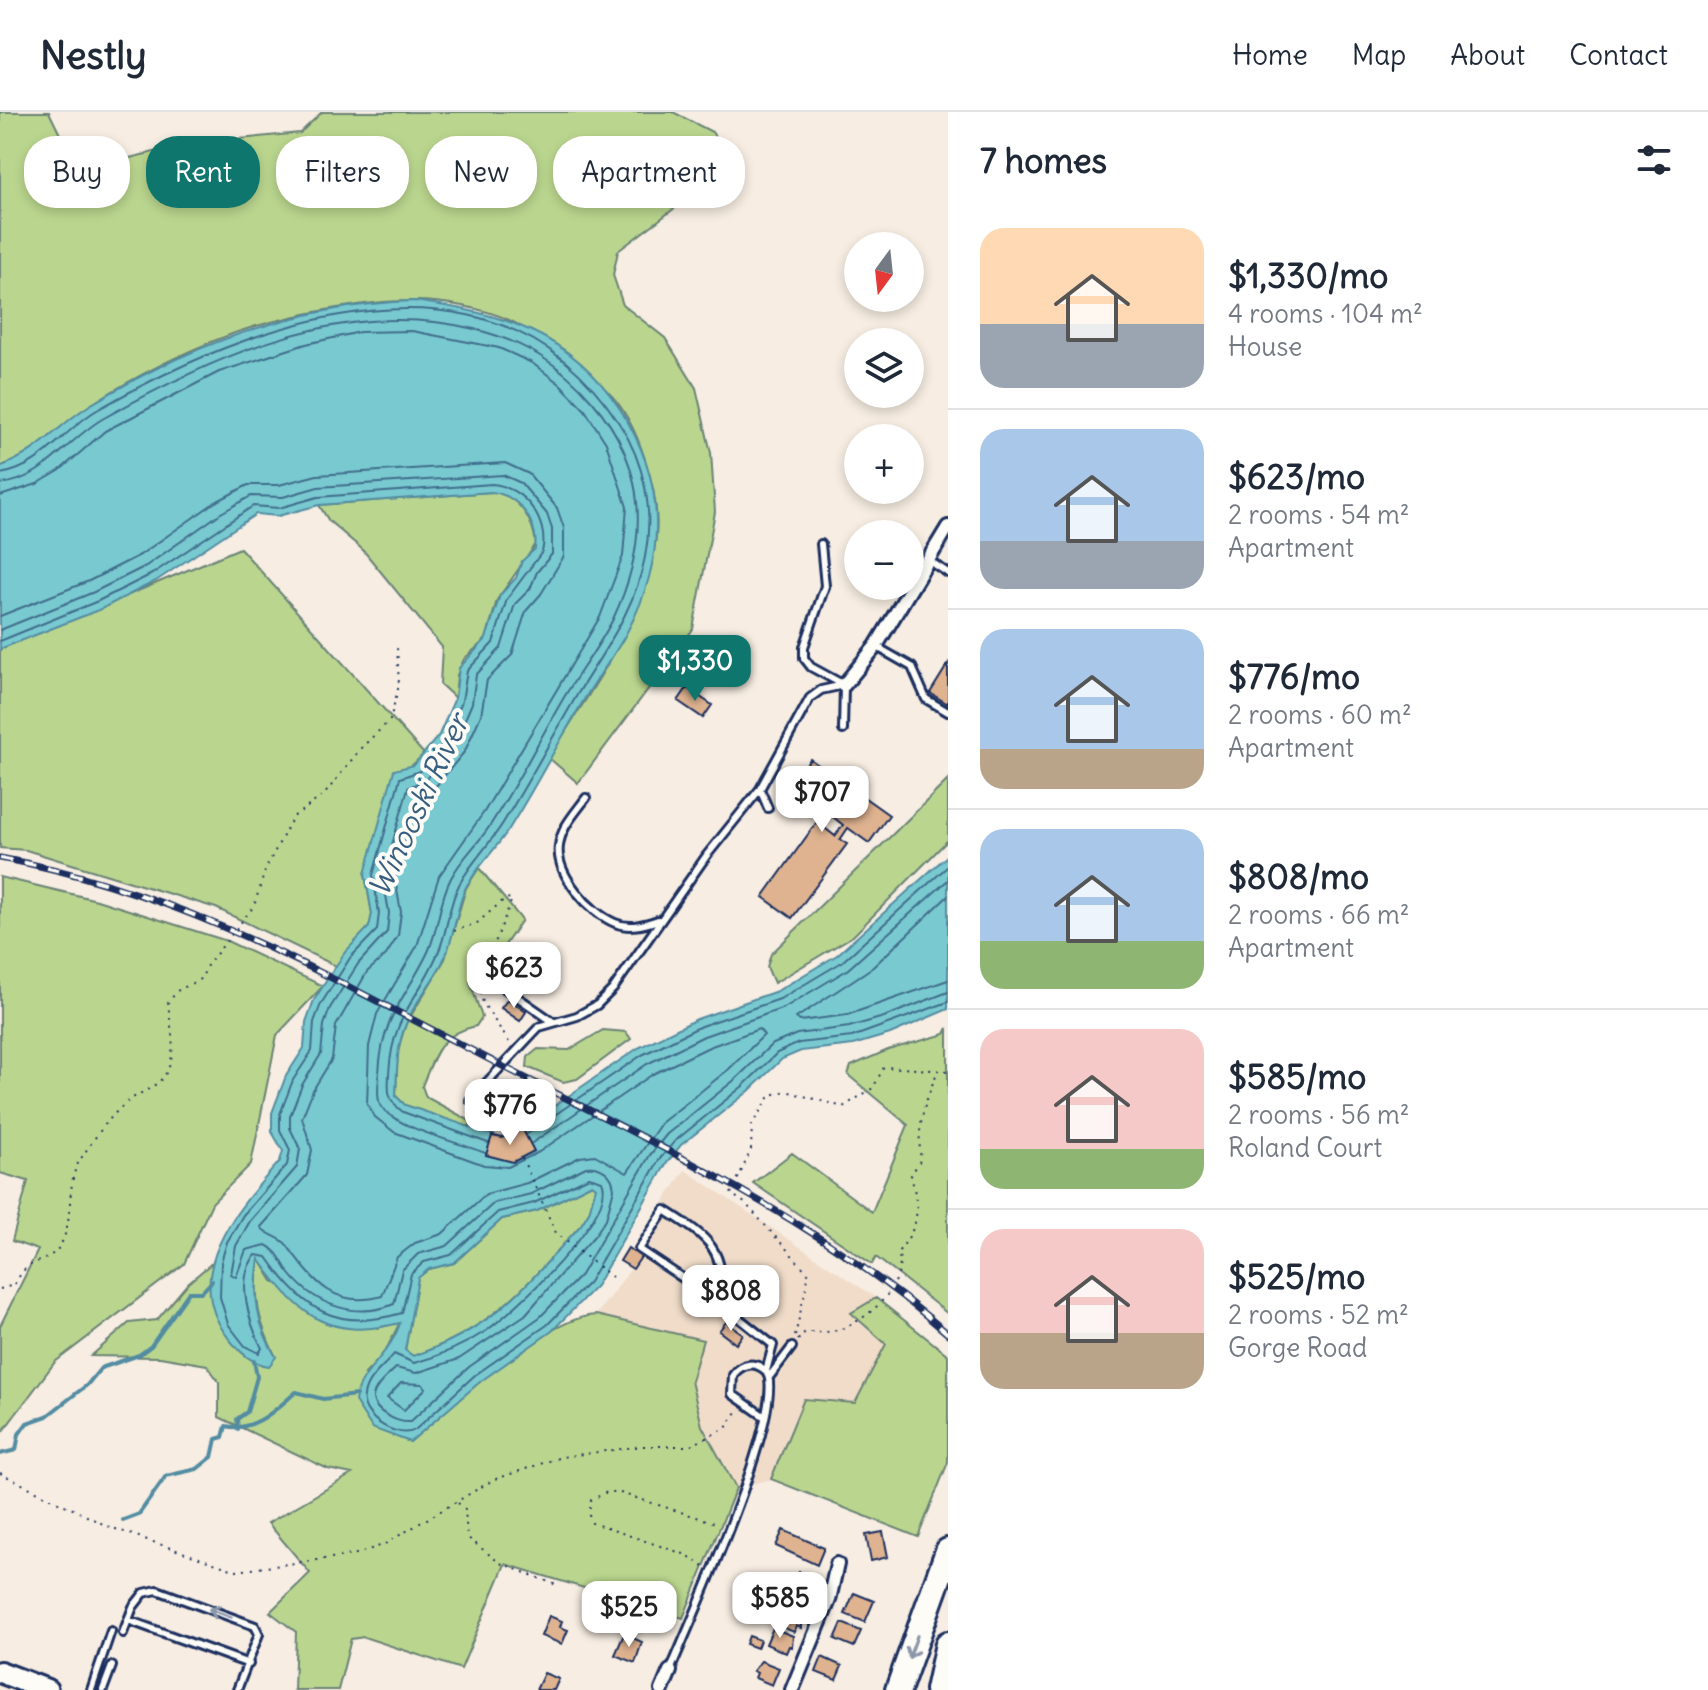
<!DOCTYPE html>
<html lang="en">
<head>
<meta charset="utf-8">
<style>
  :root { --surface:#fff; --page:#f6f6f7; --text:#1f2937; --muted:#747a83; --line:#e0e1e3; --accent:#0f766e }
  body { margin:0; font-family:Delius,sans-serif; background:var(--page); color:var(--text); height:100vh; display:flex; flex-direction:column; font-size:30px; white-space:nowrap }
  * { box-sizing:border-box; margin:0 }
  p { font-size:26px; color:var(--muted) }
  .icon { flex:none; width:44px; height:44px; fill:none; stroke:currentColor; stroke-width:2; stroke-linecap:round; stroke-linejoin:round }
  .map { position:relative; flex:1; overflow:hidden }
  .panel { display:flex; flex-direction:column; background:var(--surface); width:760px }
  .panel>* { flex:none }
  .top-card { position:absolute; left:24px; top:24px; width:760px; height:72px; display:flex; gap:16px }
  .needle { width:52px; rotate:195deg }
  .fabs { position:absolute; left:844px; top:120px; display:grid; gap:16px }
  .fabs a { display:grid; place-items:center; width:80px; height:80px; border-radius:50%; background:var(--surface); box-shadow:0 4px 12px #0003; font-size:40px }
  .price { position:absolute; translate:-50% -68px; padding:0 18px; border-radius:16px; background:#fff; color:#222; font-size:26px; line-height:52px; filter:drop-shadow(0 2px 4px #0008) }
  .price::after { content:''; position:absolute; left:50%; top:48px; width:24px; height:18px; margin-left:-12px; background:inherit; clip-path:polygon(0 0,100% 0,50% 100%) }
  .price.on { background:var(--accent); color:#fff }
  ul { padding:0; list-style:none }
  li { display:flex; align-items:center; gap:24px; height:200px; padding:0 32px }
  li+li { border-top:2px solid var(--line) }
  li span { display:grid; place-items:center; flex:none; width:224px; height:160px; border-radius:24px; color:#555 }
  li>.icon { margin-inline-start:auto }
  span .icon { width:96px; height:96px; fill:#fffc; stroke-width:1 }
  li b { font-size:34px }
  h2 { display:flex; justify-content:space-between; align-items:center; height:96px; padding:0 32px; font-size:34px }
  .pill { padding:0 28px; border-radius:32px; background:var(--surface); box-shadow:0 4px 12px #0003; font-size:28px; line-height:72px }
  .pill.on { background:var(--accent); color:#fff }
  header { display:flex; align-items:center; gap:48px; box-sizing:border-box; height:112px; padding:0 40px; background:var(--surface); border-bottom:2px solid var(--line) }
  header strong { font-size:38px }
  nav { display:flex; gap:44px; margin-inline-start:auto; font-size:28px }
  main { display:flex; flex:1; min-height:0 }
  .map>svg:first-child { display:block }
</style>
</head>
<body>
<header>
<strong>Nestly</strong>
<nav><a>Home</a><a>Map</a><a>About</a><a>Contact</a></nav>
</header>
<main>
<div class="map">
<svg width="948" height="1578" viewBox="0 0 948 1578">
  <rect width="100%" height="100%" fill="#f7ede2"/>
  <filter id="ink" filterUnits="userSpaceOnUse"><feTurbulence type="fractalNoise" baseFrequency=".0125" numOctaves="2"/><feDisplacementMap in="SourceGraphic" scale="16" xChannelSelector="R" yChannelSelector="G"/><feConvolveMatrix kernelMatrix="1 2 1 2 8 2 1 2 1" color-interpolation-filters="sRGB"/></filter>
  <g filter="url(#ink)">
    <path fill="#f0dcc9" d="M685 1058 876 1186 851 1202 886 1232 855 1291 804 1287 771 1367 736 1376 702 1314 691 1269 702 1229 596 1203 631 1157 620 1149 628 1136 632 1138Z"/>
    <path fill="#bad68e" stroke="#6a8276" stroke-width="2" d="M0 0H49L81 65 109 51 187 32 300 21 322 0H673L712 20 724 39 720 62 618 139 613 163 623 193 665 226 696 276 711 341 715 400 693 517 578 671 549 646C590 577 647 508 656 425 661 383 638 308 607 279 591 264 527 216 509 208 483 196 442 189 414 189 367 188 298 202 253 215 200 231 135 264 89 294 54 317 43 338 0 355Z
      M491 380C518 382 533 407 536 432L497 488 486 527 464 547 457 563 455 586 440 572 442 535 363 438 329 409 319 393Z
      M240 436 424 642 409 656 365 762 372 802 369 815 336 854 216 796 26 738 0 736V537Z
      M948 668V728L853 824 774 871 767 855 771 842Z
      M479 756 522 808 490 855 475 860 470 870 482 905 476 914C439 922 435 943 422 974L426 985 472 1010 469 1015 405 993 396 984 398 937 406 912 445 847 466 776Z
      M0 765 97 788 227 829 323 874 277 923 251 1052 212 1091 184 1152 55 1250 0 1323V1214L38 1138 12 1129 28 1069 0 1061Z
      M948 916V1202L876 1145 872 1152 753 1071 792 1041 872 1100 908 1013 848 963 851 954 888 938 945 922Z
      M603 918 626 920 631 927 577 967 563 970 527 955 528 945 538 937 569 938Z
      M592 1072 597 1075 589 1100 581 1113C525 1174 495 1216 413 1244L405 1239 418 1165 429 1157 454 1151 502 1107 537 1099Z
      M259 1146 273 1169 378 1216 400 1210 384 1242 365 1262 464 1283C495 1257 556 1205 596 1203L703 1228 691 1269 702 1314 736 1376 683 1506 505 1452 461 1557 364 1525 351 1527 338 1578H294L296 1520 270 1500 310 1461 268 1411 352 1362 328 1357 219 1305V1270L207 1253 160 1245 91 1244 129 1211 157 1208 188 1171 213 1150 212 1186 276 1245C258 1210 253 1186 259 1146Z
      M876 1186 948 1243V1350L918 1425 771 1367 804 1287 855 1291 886 1232 851 1201Z"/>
    <path fill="#79cad0" stroke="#538ca2" stroke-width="2" fill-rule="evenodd" d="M414 189C500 201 569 219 620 297 666 369 668 443 627 520 615 543 598 564 585 586 559 629 536 674 509 717 496 737 478 754 466 775 456 797 455 822 445 845 435 869 415 888 406 912 396 935 397 960 396 984L405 993 502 1026 522 1016 638 936 697 907 777 879 837 843 948 743V897L890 922 853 933 801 939 782 947 749 979 681 1033 666 1052 596 1174 552 1219 481 1269 410 1330 372 1316 355 1289C360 1258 391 1242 400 1211 327 1229 299 1203 259 1147 253 1185 256 1212 276 1245L269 1254C252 1252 240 1240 229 1227 178 1162 238 1096 280 1049L283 1039 272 1020V1001L286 964 304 936 306 910 314 888 345 840 369 815 372 802 365 762 394 658 414 653 439 623 455 586 459 556 486 527 500 483 516 466 522 449 535 437C539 411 518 382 491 380L319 393 278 404 256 402 156 469 101 497 0 537V355C43 338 55 315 90 293 190 232 297 193 414 189ZM592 1072 596 1075 589 1100 581 1113C523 1176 497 1215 413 1244L405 1238 418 1166 429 1157 454 1151 502 1107 537 1099Z"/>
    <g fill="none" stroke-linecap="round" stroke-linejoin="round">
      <path stroke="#416d8c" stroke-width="2" d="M0 362C42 356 63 318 97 298 256 207 496 120 619 311 645 351 654 399 645 445 635 498 604 538 577 583 552 626 529 669 503 711 490 732 472 749 460 771 448 792 448 819 438 841 417 890 392 903 389 962 388 980 387 988 403 1000L488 1031
        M0 372C45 368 68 326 104 306 216 243 343 185 474 217 522 229 560 251 592 289 649 355 649 431 613 507 599 535 579 560 563 587 538 630 516 674 489 715 477 733 461 747 451 766 439 788 439 816 428 840 405 888 382 903 379 961 379 970 376 983 380 992 392 1016 459 1030 485 1041
        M0 384 37 372 59 359 105 319 219 260 306 232 360 220 412 219 499 236 532 251 560 272 585 298 606 331 627 395 623 444 600 505 484 700 439 764 417 834 377 902 369 934 367 992 375 1005 394 1020 484 1053 508 1055 539 1040 653 962 709 935 759 917 764 923 729 957 661 1011 627 1061 595 1043 580 1045 527 1071 486 1082 442 1122 415 1131 397 1145 382 1184C332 1198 312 1166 286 1132 279 1124 266 1123 261 1115L307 1063 312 1038 302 1006 313 978 332 947 336 914 367 860 386 843 398 824 401 800 395 767 417 686 436 674 465 639 481 603 487 568 512 543 526 499 541 482 564 444V416L557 396 529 362 505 351 317 363 279 373H248L214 391 140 443 89 469 0 504
        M0 518 94 480 146 454 221 401 251 384 283 385 318 375 503 363 521 371 547 402 552 417V442L537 460 530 477 515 492 501 536 476 563 472 591 454 633 426 667 408 676 383 765 389 801 387 820 358 852 330 896 324 913 321 942 302 973 290 1004V1016L300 1037 297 1055 250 1109 236 1134 231 1162 236 1165 246 1138 266 1133C279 1139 282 1152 290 1162 315 1193 356 1208 394 1192L402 1158 418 1142 447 1134 494 1091 531 1082 586 1055C601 1053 613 1062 614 1077L606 1107 595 1123 525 1203 459 1247 416 1261 396 1256C389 1263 372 1276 373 1287 375 1301 399 1311 410 1310L469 1255 540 1205 581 1163 650 1043 667 1022 737 966 771 933 797 922 849 915 884 905 948 880
        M0 529 98 489 152 462 253 394 279 396 318 385 492 372C523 374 550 409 542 440L507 487 493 531 467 559 462 589 446 627 420 659 400 666 373 763 379 801 377 818 350 846 321 892 314 910 312 939 293 968 280 1002V1018L290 1038 287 1053 243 1103 227 1130 221 1150 220 1185 228 1212 245 1234 259 1241 262 1236C250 1213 234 1166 256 1143L267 1145C303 1198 337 1220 402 1201L411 1162 424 1150 451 1143 498 1100 534 1091 589 1065 602 1069C618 1103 513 1200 486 1219 463 1234 440 1244 414 1251L394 1242C384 1255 366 1266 364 1284 360 1305 398 1328 415 1318L475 1263 547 1213 589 1170 659 1048 675 1029 743 974 777 941 799 931 852 925 948 890
        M948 784 873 855 796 906 800 909 847 903 948 868
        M527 1022 642 943 701 914 780 887 842 850 948 754
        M532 1031 647 952 704 924 784 896 847 858 948 768
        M401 1271 422 1272 426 1276 404 1298 387 1286Z"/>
      <path stroke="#538ca2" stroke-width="4" d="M238 1317 237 1307 247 1300 257 1265 254 1249
        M0 1342 16 1338 19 1322 27 1311 47 1304 87 1273 101 1256 139 1243 151 1234 189 1180H202L212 1169
        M123 1408 139 1402 166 1364 197 1357 212 1345 216 1327 223 1325 226 1314C254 1321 277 1296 296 1280L323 1287 356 1283"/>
    </g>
    <path fill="#dfb390" stroke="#1b2f5e" stroke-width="2" d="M948 552V592L930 581Z
      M687 576 712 593 703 606 678 589Z
      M810 647 889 703 869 731 848 716 840 728 847 732 792 806 763 785 817 710 835 724 843 713 828 701 814 702 786 682Z
      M508 887 526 900 520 909 501 896Z
      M483 987 494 989 492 999 481 996Z
      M522 1016 534 1039 513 1050 486 1043 492 1024 502 1026Z
      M628 1136 641 1145 633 1157 620 1149Z
      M726 1210 743 1222 736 1232 719 1219Z
      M783 1418 824 1436 817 1453 776 1434Z
      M883 1420 888 1445 871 1449 866 1423Z
      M799 1460 816 1467 809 1485 792 1478Z
      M763 1481 775 1486 772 1494 760 1489Z
      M854 1481 874 1489 865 1510 845 1502Z
      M780 1495 801 1504V1516L796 1514 794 1520 779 1514 783 1504 777 1501Z
      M549 1504 562 1509 560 1515 568 1518 562 1532 541 1524Z
      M842 1511 861 1519 854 1535 835 1527Z
      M773 1516 793 1524 792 1535 789 1534 786 1541 766 1532Z
      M624 1522 642 1530 635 1551 615 1543Z
      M749 1524 760 1528 757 1536 746 1532Z
      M822 1545 842 1554 836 1568 816 1560Z
      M761 1549 779 1556 772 1573 755 1566 757 1561 753 1559Z
      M544 1561 559 1567 554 1578H536Z"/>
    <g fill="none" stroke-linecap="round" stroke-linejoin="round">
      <g stroke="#1b2f5e" stroke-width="12">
        <path id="lane" d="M821 432 825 474 804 535V546L811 555 844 573
          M928 448 948 461
          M877 535 912 555 926 587 948 600
          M843 618 844 573
          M760 677 768 696
          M586 686C576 700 561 715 559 734 555 762 590 801 615 811 629 817 644 813 658 808
          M497 871 552 909
          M470 988 539 915 577 904 597 893 613 877 707 743 760 677 810 586 821 578 844 573
          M720 1191C727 1136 707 1125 665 1098L639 1137 720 1191 773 1233 766 1259
          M770 1264 792 1235
          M128 1508 249 1552
          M123 1521 133 1495 144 1481 157 1478 255 1514 259 1522 237 1578
          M670 1559C689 1513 789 1293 766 1259 755 1249 742 1251 733 1263L732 1282 765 1305
          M91 1578 111 1519
          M103 1578 112 1554"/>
      </g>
      <g stroke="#1b2f5e" stroke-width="18">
        <path id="street" d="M844 573 876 534 948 415
          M662 1578 670 1559
          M792 1578 829 1488 837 1452"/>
      </g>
      <g stroke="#1b2f5e" stroke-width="26">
        <path id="primary" d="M0 1560 47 1578"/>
      </g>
      <g stroke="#1b2f5e" stroke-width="30">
        <path id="highway" d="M898 1578 948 1439
          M938 1578 948 1532"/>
      </g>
      <path stroke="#1b2f5e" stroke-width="2" stroke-dasharray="2 6" stroke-linecap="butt" d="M454 819 477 811 506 786 512 787 479 872 483 891 509 930
        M522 1046 556 1121 612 1165
        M0 1177 14 1173C18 1167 22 1158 29 1154 42 1146 55 1146 62 1130 74 1105 66 1069 80 1048 93 1028 108 1006 126 991 140 979 160 976 168 957 177 938 170 911 168 891L177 879 202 866 206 855 254 794 266 756 293 705 324 683 361 636 390 608 399 573 397 535
        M795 1224 809 1162 745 1091 731 1082 751 1038 752 1012 771 983 786 979 843 995 873 976 884 955 948 959
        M798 1228 805 1220C816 1220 827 1221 837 1218 867 1210 909 1172 898 1140 921 1112 919 1098 911 1063L921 1047C916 1016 925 989 937 961
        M0 1361 107 1414 237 1459 353 1443 383 1433 493 1368 561 1345 643 1334H690L726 1316 739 1297
        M458 1391 465 1397 467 1425 500 1451 559 1474
        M704 1455 687 1443 592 1411 589 1405 591 1388 607 1380H617L719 1412"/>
      <use href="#lane" stroke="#fdfcf7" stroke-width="6"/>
      <use href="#street" stroke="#fdfcf7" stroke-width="12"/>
      <use href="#primary" stroke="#fdfcf7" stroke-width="20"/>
      <use href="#highway" stroke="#fdfcf7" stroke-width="24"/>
      <g stroke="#1b2f5e" stroke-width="7">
        <path id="rail" d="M0 746C182 778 340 871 502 954 657 1033 816 1106 948 1222"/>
      </g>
      <use href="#rail" stroke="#fdfcf7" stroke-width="4" stroke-dasharray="12" stroke-linecap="butt"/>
    </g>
    <defs><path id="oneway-shaft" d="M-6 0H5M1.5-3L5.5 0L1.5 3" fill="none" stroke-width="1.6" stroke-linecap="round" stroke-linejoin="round" transform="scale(2)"/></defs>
    <g stroke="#8c96aa">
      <use href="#oneway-shaft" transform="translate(220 1501) rotate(-160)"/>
      <use href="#oneway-shaft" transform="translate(913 1535) rotate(110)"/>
    </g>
  </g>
  <g text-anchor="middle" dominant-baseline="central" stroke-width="8" stroke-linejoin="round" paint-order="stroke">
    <g font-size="30" font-style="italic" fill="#375e80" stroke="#fdfcf7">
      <text transform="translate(418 693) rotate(-65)">Winooski River</text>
    </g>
  </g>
</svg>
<div class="fabs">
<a><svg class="needle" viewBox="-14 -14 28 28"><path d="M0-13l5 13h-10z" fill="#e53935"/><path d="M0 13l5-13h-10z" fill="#747a83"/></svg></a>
<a><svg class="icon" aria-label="layers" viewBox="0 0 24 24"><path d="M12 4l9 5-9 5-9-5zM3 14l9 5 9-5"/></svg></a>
<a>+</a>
<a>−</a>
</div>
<b class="price on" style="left:695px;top:591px">$1,330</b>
<b class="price" style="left:822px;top:722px">$707</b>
<b class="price" style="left:514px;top:898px">$623</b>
<b class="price" style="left:510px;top:1035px">$776</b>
<b class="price" style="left:731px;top:1221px">$808</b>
<b class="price" style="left:780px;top:1528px">$585</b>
<b class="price" style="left:629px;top:1537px">$525</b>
<div class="top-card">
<a class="pill">Buy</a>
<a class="pill on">Rent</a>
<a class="pill">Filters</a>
<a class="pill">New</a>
<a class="pill">Apartment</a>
</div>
</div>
<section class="panel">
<h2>7 homes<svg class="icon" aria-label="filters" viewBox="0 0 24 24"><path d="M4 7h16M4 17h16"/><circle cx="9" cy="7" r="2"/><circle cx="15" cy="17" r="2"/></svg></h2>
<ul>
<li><span style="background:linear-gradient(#ffd9b3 60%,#9aa5b1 0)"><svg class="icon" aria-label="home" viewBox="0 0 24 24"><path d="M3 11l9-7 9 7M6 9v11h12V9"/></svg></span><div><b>$1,330/mo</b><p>4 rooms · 104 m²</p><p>House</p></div></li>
<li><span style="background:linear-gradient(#a9c7e8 70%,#9aa5b1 0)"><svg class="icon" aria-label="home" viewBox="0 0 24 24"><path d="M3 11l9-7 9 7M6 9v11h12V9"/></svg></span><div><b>$623/mo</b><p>2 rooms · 54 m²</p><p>Apartment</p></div></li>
<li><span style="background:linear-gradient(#a9c7e8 75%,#b9a48a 0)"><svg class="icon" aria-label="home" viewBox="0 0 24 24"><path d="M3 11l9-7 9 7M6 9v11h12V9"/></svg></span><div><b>$776/mo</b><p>2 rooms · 60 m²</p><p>Apartment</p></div></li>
<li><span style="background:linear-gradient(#a9c7e8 70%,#8fb573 0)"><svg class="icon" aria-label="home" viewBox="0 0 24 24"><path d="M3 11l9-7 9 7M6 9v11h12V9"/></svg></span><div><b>$808/mo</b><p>2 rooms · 66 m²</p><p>Apartment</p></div></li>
<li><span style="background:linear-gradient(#f6c9c9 75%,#8fb573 0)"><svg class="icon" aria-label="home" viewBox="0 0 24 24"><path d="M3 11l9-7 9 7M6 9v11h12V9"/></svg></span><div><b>$585/mo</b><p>2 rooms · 56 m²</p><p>Roland Court</p></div></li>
<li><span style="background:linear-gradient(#f6c9c9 65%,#b9a48a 0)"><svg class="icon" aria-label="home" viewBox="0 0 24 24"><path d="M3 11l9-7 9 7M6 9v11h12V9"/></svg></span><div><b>$525/mo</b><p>2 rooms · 52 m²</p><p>Gorge Road</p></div></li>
</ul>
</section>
</main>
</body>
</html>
